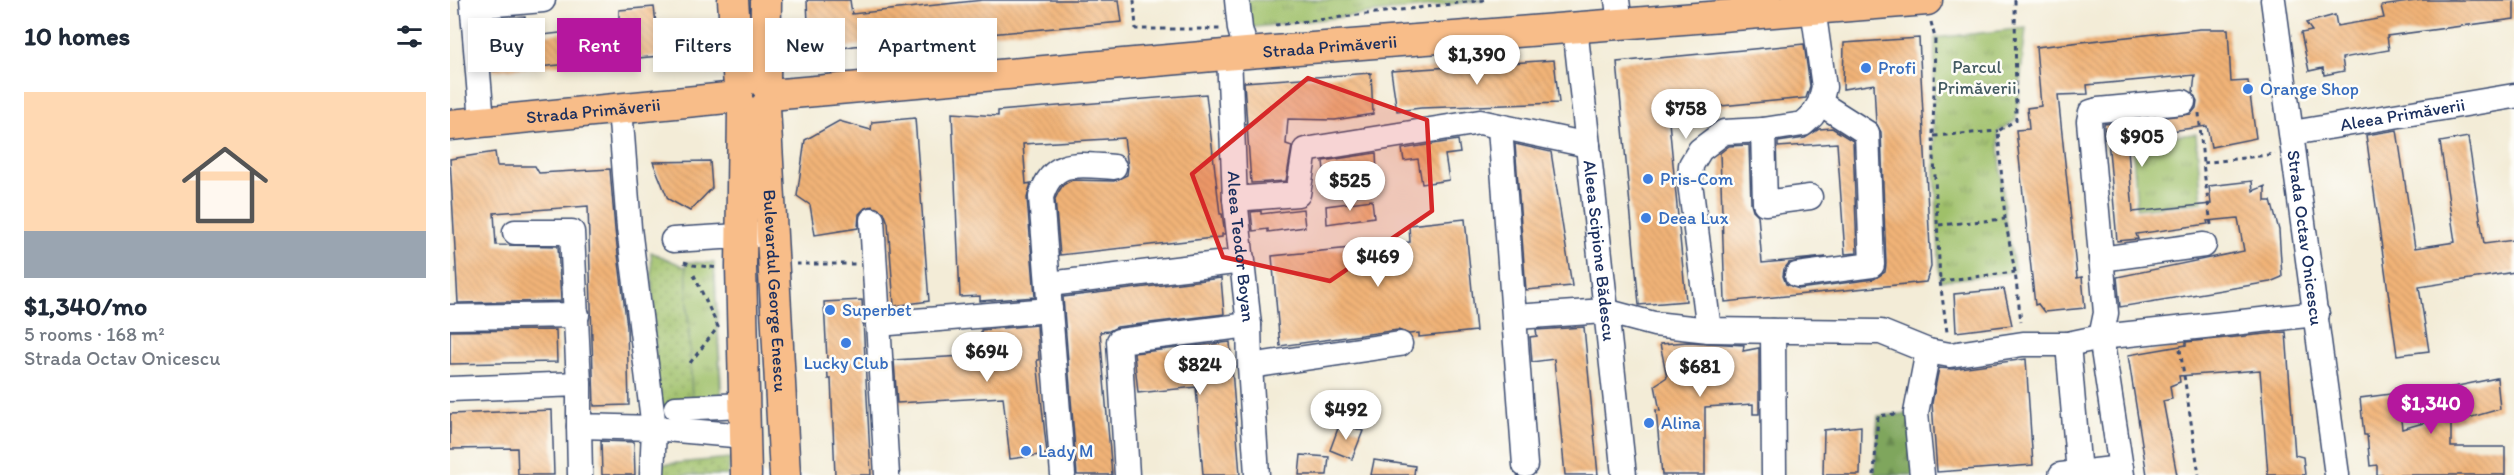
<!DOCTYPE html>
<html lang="en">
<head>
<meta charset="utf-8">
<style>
  :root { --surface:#fff; --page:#f6f6f7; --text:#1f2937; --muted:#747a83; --accent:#b5179e }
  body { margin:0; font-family:Itim,sans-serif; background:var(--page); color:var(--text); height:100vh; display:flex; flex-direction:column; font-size:22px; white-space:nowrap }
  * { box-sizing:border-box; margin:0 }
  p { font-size:20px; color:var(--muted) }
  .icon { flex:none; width:33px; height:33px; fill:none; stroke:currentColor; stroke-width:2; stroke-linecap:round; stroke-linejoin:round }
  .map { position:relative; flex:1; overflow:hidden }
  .details { display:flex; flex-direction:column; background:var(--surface); width:450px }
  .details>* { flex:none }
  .guide { position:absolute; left:18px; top:18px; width:570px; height:54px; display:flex; gap:12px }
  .price { position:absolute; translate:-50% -51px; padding:0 14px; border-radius:21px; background:#fff; color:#222; font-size:20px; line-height:39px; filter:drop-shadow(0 2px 3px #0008) }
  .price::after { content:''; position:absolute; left:50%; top:36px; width:18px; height:14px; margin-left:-9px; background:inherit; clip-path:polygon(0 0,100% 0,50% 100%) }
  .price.active { background:var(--accent); color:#fff }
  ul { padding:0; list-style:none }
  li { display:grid; align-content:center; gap:12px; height:318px; padding:0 24px }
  li span { display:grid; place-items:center; height:186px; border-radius:0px; color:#555 }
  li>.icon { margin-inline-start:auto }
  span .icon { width:108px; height:108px; fill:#fffc; stroke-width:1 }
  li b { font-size:26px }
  h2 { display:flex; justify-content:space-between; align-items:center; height:72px; padding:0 24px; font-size:26px }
  .tag { padding:0 21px; border-radius:0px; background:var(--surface); box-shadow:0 3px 9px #0003; font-size:21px; line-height:54px }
  .tag.active { background:var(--accent); color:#fff }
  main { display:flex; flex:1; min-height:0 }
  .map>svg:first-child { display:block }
</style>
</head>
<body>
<main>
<section class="details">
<h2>10 homes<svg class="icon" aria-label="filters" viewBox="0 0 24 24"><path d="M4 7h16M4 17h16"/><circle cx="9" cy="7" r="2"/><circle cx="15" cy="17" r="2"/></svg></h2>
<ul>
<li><span style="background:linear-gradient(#ffd9b3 75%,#9aa5b1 0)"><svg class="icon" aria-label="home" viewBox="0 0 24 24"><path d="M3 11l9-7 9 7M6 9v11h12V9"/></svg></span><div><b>$1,340/mo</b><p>5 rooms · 168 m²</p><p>Strada Octav Onicescu</p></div></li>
</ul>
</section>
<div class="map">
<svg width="2064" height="475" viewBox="0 0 2064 475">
  <defs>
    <pattern id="grass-dots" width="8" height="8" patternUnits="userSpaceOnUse" patternTransform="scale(1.5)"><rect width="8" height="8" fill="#9fc069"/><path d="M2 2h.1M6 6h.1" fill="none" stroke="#819c5a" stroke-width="1.8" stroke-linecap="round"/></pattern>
    <pattern id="forest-firs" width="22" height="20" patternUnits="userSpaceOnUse" patternTransform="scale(1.5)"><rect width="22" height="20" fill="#7fa65d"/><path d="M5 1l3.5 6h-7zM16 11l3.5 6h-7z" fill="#678850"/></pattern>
    <pattern id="park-tufts" width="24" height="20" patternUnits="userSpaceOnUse" patternTransform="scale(1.5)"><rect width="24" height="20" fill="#9fc069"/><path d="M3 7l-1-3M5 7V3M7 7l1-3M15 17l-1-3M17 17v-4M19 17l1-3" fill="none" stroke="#819c5a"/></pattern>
    <pattern id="building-back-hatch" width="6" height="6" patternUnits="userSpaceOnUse" patternTransform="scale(1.5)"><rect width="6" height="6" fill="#f1b377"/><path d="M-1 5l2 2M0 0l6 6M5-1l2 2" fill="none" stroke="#ce9a69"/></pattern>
  </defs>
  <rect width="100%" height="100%" fill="#fdfcf7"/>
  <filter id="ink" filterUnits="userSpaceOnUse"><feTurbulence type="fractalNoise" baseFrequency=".0167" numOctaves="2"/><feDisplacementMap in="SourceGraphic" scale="12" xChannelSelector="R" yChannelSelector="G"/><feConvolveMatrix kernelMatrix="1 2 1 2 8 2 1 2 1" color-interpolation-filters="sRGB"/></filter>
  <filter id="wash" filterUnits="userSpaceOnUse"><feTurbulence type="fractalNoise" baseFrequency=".008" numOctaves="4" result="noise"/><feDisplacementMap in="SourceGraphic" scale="24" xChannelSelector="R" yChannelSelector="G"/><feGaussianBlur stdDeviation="1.35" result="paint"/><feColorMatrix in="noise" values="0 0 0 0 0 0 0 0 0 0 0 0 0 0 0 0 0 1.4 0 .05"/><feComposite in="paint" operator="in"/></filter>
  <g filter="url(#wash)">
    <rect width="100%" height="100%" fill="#f3ecd7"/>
    <path fill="url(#grass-dots)" stroke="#5d7864" stroke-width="1.5" d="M201 252 242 270 265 275 273 419 208 420Z
      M280 458 278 475H207L206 465Z"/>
    <path fill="url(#forest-firs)" stroke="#4d6a5e" stroke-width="1.5" d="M1466 413 1472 475H1424L1428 416Z"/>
    <path fill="url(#park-tufts)" stroke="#5d7864" stroke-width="1.5" d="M788 0H1034L790 29Z
      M1576 28 1566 120 1548 132 1555 218 1565 272 1490 281 1482 101H1484L1485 38Z
      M1746 134 1752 202 1687 209 1682 139Z
      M236 262 264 263 271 398 242 401Z"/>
    <g id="blocks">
      <path fill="url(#building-back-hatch)" d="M357 0H400L402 14 533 0H669L672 22 404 46 364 53 359 46Z
        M1972 0H2064V19L1937 36 1939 50 1892 58 1894 71 1874 75 1873 68 1859 71 1851 33 1862 31 1856 23 1885 15 1887 26 1934 18 1931 6Z
        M204 7 210 56 43 71 38 19 75 17 76 37 169 26V10Z
        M1750 29H1778L1781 82 1798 81 1806 138 1761 147 1757 126 1677 137 1683 212 1761 204 1759 186 1802 181 1803 191 1815 186V201H1821L1829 230 1832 277 1820 282 1670 307 1667 277 1794 251 1788 218 1757 221 1758 224 1686 234 1688 239 1667 241 1658 139H1655L1654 124 1741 114 1746 108 1747 101 1743 93 1745 75 1637 85 1638 94 1608 95 1627 278 1632 277 1635 308 1594 312 1588 304 1585 305 1566 130 1579 129 1577 108 1591 106 1586 47Z
        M1469 38 1481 267 1476 282 1275 302 1270 153 1279 146 1299 145 1301 203 1303 210 1308 215 1312 263 1376 257 1339 263 1334 269 1333 276 1336 284 1349 289 1424 279 1435 272 1436 264 1431 132 1426 123 1424 84 1393 89 1394 43Z
        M1354 44 1360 86 1356 98 1218 111 1236 301 1189 305 1167 62Z
        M1104 60 1109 103 971 108 947 111 941 71Z
        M921 73 923 114 885 120 838 119 836 144 842 146 836 181 801 183 794 82Z
        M756 94 770 214H772L775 234H772V237L610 255 605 199 609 191 613 185 622 180 664 181 677 175 678 167 674 138 573 144 576 184 581 183 577 198 585 297 530 301V296L510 297 502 113 548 116V111Z
        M465 118 479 301 444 306 438 223 434 212 422 206 415 208 409 214 408 228 365 235 360 205 347 196 355 140 389 121 421 130 422 122Z
        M1382 128 1403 141 1407 253 1395 254 1387 143 1328 147V142L1355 138 1369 129Z
        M1947 130 1965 248 2005 242 1990 142 2018 137 2034 244 2064 240V272L1969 287 1979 351 1947 355 1916 135Z
        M1008 140 1010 153 995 155 999 180 972 184 968 159 954 161 952 149Z
        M1065 144 1101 152 1122 286 1076 290Z
        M45 152 47 166H85L89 173 160 169 165 230 177 327 179 405 144 406 138 206 44 213 46 245 108 246 111 301 8 303 0 159Z
        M926 153 927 175 875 180 873 161Z
        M260 161 262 188 240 211 218 199 203 162Z
        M922 200 924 217 877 224 876 206Z
        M853 209 855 227 818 232V229L803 231 801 212 811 211V214Z
        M1015 219 1026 331 969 337V333L959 334 948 330 830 346 822 256 960 242 959 225Z
        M771 278 774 314 667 327 659 331 650 332 662 475H627L613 297Z
        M1554 289 1562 325 1506 332 1504 294Z
        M412 300 421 475H385L381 379H378L374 302Z
        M587 325 589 360H587L597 454 560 459 553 397 447 403 444 360 532 355 531 330Z
        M1134 327 1148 475H1115L1104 359 1082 362 1080 337 1087 336 1086 330Z
        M106 330 107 362 0 364V331Z
        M1836 332 1845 455 1853 457 1855 475H1818L1810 370 1729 376 1730 382 1720 386 1722 399 1713 401 1727 475H1697L1678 355 1736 345V342Z
        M780 342 790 475H753L746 387 688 393 684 353Z
        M1238 342 1294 345 1293 351 1309 348V414H1303V404L1255 407V475H1212L1206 410 1210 411 1205 385 1217 377 1210 344Z
        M1576 359 1583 465 1487 472 1482 403 1489 368 1502 369Z
        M2047 378 2050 409 2001 423V447H2055V475H1927V465L1920 466 1917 435H1914L1910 398 1948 393 1952 429 1991 418 1988 390Z
        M102 410 104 475H68L67 448 0 449V414Z
        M890 423 913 431 902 459 880 450Z
        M1411 426 1410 475H1373L1374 430Z
        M151 441 184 442 185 475H152Z
        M851 455 879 457 877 475H849Z
        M924 460 965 466 964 475H921Z"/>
    </g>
  </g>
  <g filter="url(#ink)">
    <use href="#blocks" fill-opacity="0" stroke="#3b4b70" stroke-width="1.5"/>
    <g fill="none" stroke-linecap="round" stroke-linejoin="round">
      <g stroke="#3b4b70" stroke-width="27">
        <g id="minor">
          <path d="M22 0 32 121"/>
          <path d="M787 0 790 29 797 53"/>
          <path d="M1167 0 1170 23"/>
          <path id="s1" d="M1823 0 1887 475"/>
          <path d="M23 6 93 0"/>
          <path id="s2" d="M1125 27 1174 475"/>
          <path id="s3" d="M779 55 785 199 799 325 800 366 807 475"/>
          <path d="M170 108 179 228 204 428 202 475"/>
          <path d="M1050 128 1075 465"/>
          <path d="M1313 130 1315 203 1360 197"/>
          <path id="s4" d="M1842 133 2064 96"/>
          <path d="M785 199 848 194 855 150 1030 122 1138 145"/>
          <path d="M422 220 437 475"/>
          <path d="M65 232H122L129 384"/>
          <path d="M223 240 322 234"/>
          <path d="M1651 259 1754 245"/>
          <path d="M1347 275 1422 265 1417 133 1370 103"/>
          <path d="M599 284 793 261"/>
          <path d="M0 317 127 315"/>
          <path d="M1065 317 1155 311 1204 324 1259 330 1431 332 1478 351 1500 355 1573 344H1618L1651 337 1867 314"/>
          <path d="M428 324 600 310"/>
          <path d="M1259 330 1240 183 1241 165 1250 150 1274 132 1313 130 1353 124 1362 116 1370 103 1374 87 1363 8"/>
          <path d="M1323 331 1324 475"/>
          <path d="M1618 344 1629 474"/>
          <path d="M800 366 950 344"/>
          <path d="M0 389 129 384V426L204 428 295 436"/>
          <path d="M226 408 294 405"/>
          <path d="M129 426 130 475"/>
          <path d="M613 475 591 197C603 157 629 165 664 167"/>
          <path d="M677 475 669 341 799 325"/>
          <path d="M1472 475 1466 413 1478 351"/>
          <path d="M1611 475 1671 468"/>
          <path d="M1672 475 1651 337 1656 313 1639 121 1641 112 1648 110 1733 102"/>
        </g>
      </g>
      <g stroke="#3b4b70" stroke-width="33">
        <g id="major">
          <path d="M283 0 289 87"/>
          <path d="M315 84 316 0"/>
          <path id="s5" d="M320 95 797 53 1477 0"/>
          <path id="s6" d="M315 107 335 475"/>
          <path d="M293 109 291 267 296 475"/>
          <path id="s7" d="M0 125 287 97"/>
        </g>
      </g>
      <path stroke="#3b4b70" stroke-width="3" stroke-dasharray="4.5 4.5" stroke-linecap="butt" d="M684 0 686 29H770
        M1565 0 1566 120 1548 131 1555 219 1565 272 1571 322
        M1481 22 1485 38 1483 136 1490 281 1497 332
        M825 25 1034 0
        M1749 113 1753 163
        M1484 136 1548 131
        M1489 225 1555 219
        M1761 225 1753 163 1825 154
        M234 262 243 265 269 268
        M346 264H405
        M1490 281 1565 272
        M1730 349 1749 475
        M240 363 268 327 244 275
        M1424 475 1428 416 1446 414"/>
      <use href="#minor" stroke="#fff" stroke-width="24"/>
      <use href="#major" stroke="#f8bd89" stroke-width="30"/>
    </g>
  </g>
  <path fill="#d62828" fill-opacity="0.2" stroke="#d62828" stroke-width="4.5" stroke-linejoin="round" d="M858 78 977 120 982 211 880 281 773 257 742 174Z"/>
  <g fill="#3f7fe0" stroke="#fdfcf7" stroke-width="2">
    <circle cx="1416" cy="68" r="6"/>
    <circle cx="1798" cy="89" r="6"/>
    <circle cx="1198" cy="179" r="6"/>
    <circle cx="1196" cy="218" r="6"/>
    <circle cx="380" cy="310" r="6"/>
    <circle cx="396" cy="343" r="6"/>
    <circle cx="1199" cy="423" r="6"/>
    <circle cx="576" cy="451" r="6"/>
  </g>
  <g text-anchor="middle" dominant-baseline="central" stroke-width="5" stroke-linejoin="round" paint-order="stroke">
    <g font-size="18" fill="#1b2f5e" stroke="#fdfcf7">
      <text stroke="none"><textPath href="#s5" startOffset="562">Strada Primăverii</textPath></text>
      <text stroke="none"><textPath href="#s7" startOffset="144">Strada Primăverii</textPath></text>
      <text stroke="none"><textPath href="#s4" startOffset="112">Aleea Primăverii</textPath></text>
      <text stroke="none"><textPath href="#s1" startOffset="240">Strada Octav Onicescu</textPath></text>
      <text stroke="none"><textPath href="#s3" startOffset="192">Aleea Teodor Boyan</textPath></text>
      <text stroke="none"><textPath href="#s2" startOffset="225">Aleea Scipione Bădescu</textPath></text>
      <text stroke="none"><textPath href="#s6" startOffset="184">Bulevardul George Enescu</textPath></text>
    </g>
    <g font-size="18" fill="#435a61" stroke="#fdfcf7">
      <text x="1527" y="67">Parcul<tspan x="1527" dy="21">Primăverii</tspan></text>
    </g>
    <g font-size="18" fill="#366cbe" stroke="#fdfcf7" text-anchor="start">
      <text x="1428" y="68">Profi</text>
      <text x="1810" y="89">Orange Shop</text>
      <text x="1210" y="179">Pris-Com</text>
      <text x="1208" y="218">Deea Lux</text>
      <text x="392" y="310">Superbet</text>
      <text x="396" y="363" text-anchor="middle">Lucky Club</text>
      <text x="1211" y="423">Alina</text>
      <text x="588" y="451">Lady M</text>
    </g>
  </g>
</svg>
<b class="price" style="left:1027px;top:86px">$1,390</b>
<b class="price" style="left:1236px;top:140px">$758</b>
<b class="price" style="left:1692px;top:168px">$905</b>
<b class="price" style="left:900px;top:212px">$525</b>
<b class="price" style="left:928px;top:288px">$469</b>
<b class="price" style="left:537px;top:383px">$694</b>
<b class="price" style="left:750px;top:396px">$824</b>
<b class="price" style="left:1250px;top:398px">$681</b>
<b class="price active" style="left:1981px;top:435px">$1,340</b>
<b class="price" style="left:896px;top:441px">$492</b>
<div class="guide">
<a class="tag">Buy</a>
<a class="tag active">Rent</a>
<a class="tag">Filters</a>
<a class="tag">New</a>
<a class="tag">Apartment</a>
</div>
</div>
</main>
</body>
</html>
